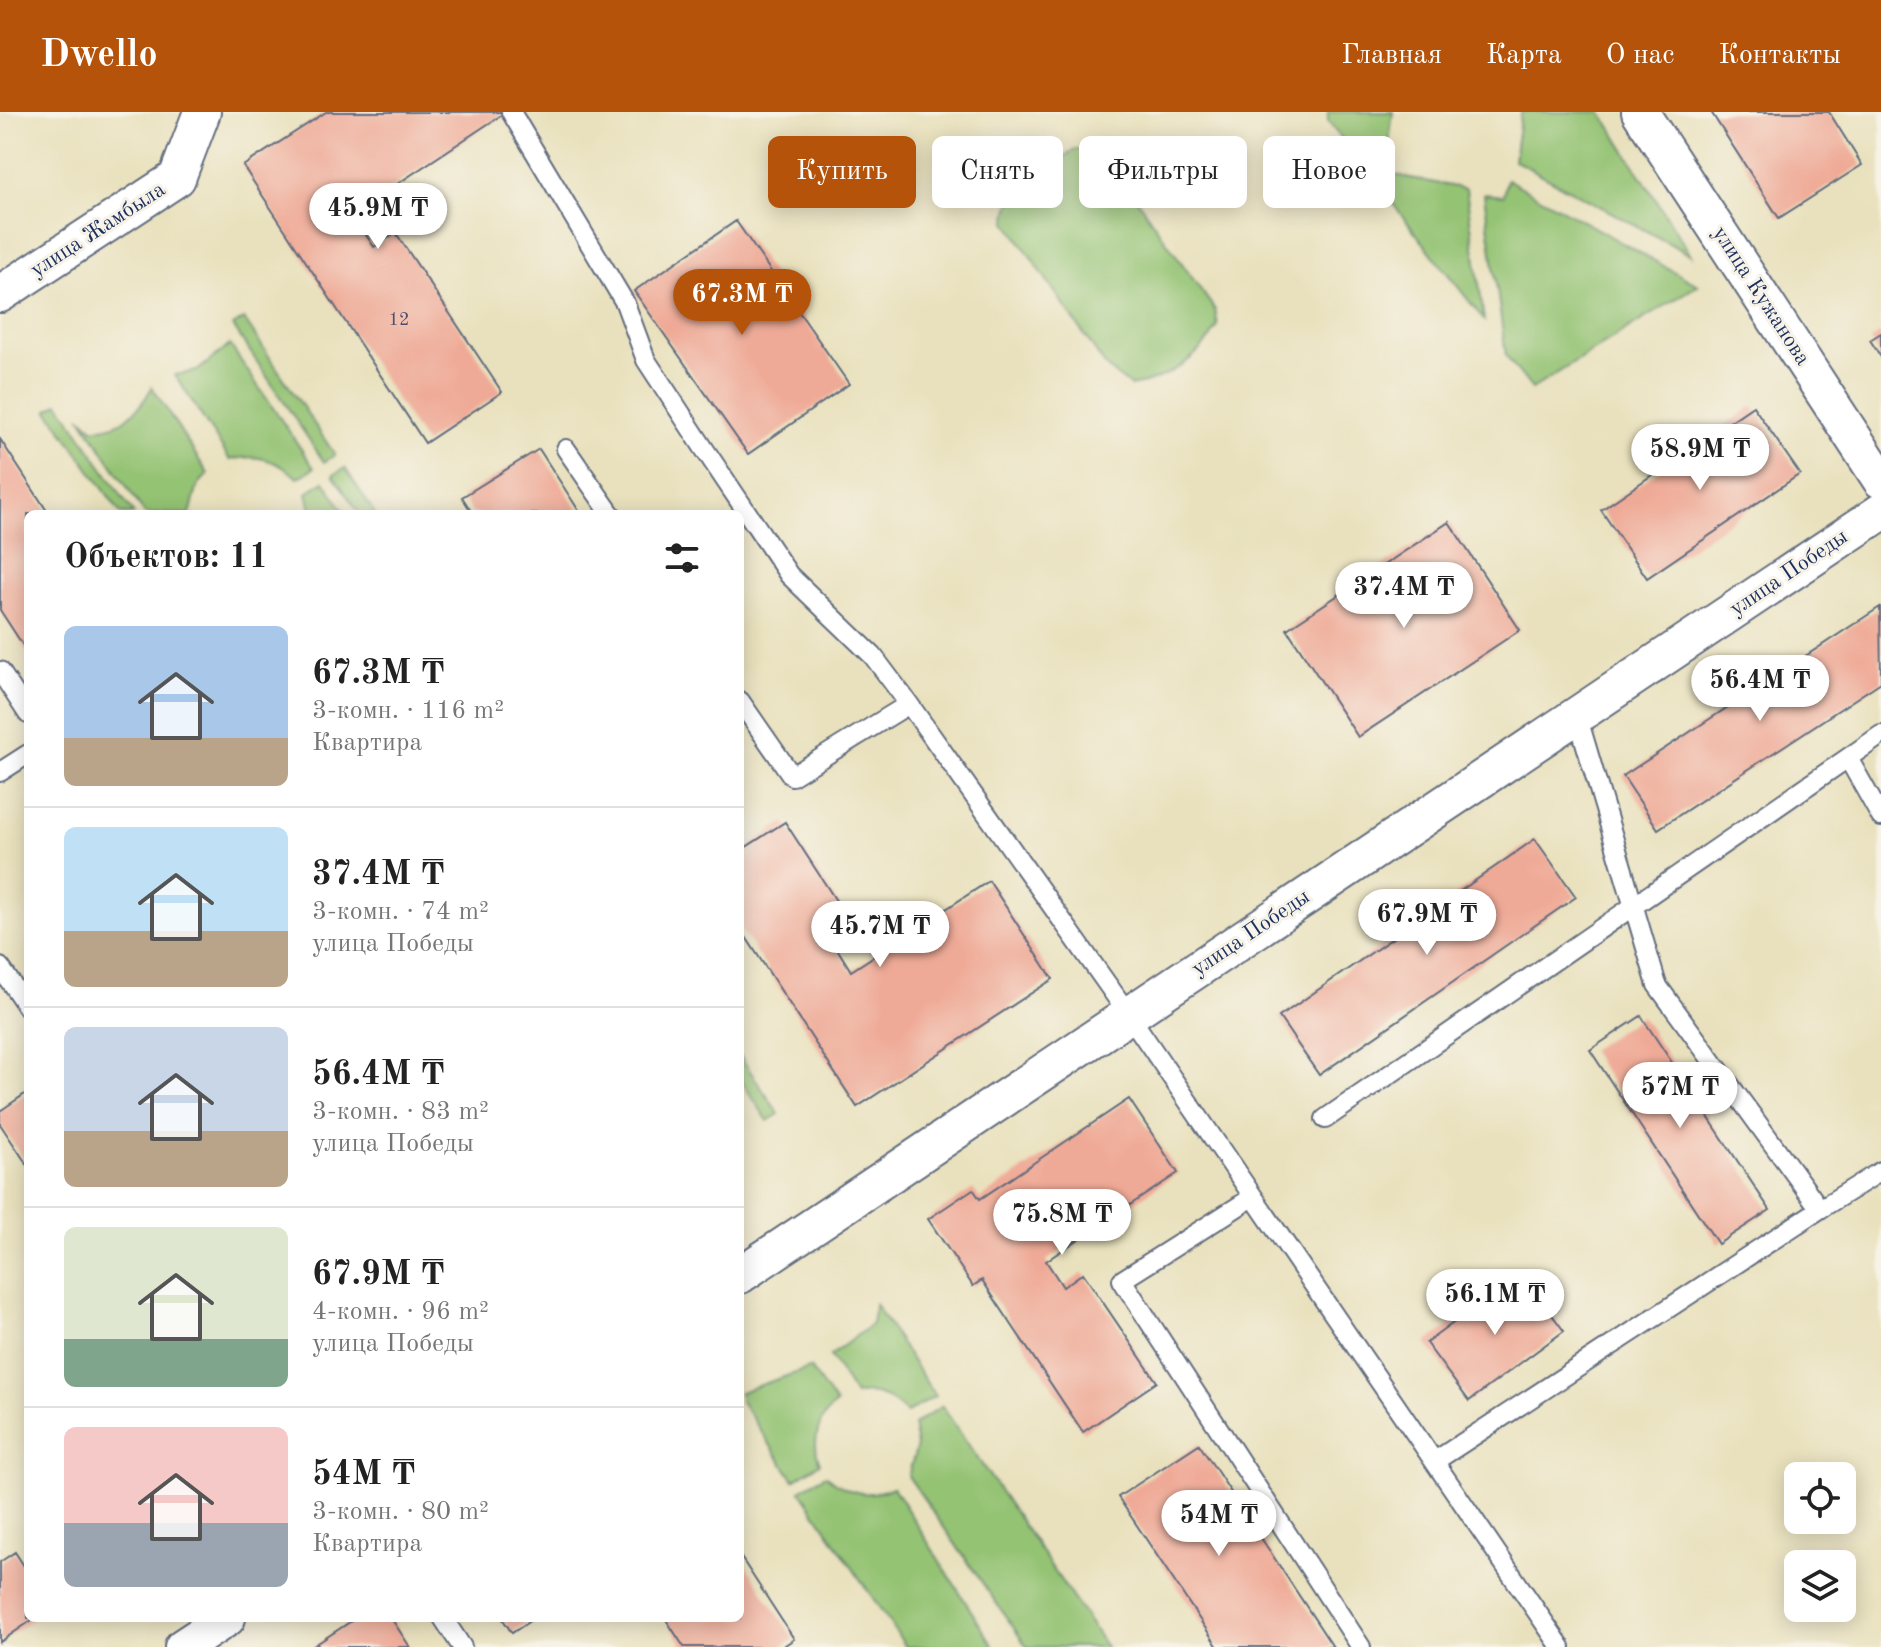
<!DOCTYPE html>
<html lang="ru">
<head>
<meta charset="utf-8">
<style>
  :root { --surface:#fff; --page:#f2f2f2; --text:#222; --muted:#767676; --line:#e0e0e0; --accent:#b45309 }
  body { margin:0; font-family:"Old Standard TT",serif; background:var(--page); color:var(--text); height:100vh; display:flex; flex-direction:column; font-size:30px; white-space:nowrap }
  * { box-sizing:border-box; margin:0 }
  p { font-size:26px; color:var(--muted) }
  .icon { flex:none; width:44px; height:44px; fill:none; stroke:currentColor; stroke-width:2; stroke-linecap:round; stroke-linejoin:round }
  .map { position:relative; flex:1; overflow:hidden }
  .details { position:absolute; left:24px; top:398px; width:720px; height:1112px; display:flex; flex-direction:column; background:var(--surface); border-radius:12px; box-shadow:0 4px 20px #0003 }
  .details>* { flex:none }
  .top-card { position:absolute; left:768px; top:24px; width:760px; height:72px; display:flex; gap:16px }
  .tools { position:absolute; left:1784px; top:1350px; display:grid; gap:16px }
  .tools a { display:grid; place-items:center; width:72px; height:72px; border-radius:12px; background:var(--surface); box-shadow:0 4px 20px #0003; font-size:40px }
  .price { position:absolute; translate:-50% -68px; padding:0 18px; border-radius:28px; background:#fff; color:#222; font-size:26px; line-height:52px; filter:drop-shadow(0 2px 4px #0008) }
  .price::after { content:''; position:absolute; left:50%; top:48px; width:24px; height:18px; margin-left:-12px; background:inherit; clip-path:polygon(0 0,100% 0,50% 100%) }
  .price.current { background:var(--accent); color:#fff }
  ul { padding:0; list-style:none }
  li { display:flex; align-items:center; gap:24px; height:200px; padding:0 40px }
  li+li { border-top:2px solid var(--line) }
  li span { display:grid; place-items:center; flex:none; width:224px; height:160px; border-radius:12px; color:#555 }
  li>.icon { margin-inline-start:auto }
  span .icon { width:96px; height:96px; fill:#fffc; stroke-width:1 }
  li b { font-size:34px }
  h2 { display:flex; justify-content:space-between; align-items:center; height:96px; padding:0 40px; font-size:34px }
  .pill { padding:0 28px; border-radius:12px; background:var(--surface); box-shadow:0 4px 20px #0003; font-size:28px; line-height:72px }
  .pill.current { background:var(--accent); color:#fff }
  header { display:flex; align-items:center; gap:48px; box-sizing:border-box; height:112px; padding:0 40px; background:var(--accent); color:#fff }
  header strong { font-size:38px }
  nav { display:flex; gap:44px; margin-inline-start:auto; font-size:28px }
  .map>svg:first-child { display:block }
</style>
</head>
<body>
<header>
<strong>Dwello</strong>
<nav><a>Главная</a><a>Карта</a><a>О нас</a><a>Контакты</a></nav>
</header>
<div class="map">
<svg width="1881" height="1535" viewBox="0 0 1881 1535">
  <rect width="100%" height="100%" fill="#f7f3e8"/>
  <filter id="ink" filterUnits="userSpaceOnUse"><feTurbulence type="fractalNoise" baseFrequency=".0125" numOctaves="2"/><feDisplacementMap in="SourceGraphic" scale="16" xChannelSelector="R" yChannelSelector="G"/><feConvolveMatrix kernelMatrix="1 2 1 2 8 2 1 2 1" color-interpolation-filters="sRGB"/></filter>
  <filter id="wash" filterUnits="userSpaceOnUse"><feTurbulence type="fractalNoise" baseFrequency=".006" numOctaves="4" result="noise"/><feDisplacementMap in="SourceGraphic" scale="32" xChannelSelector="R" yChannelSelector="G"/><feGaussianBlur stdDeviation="1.8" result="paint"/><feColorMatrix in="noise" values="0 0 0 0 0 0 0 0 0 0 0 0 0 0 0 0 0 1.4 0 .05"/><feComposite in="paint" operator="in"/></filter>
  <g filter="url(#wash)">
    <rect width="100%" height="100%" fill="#e9e1bd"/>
    <path fill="#94c373" stroke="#587968" stroke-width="2" d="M1328 0H1393L1385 61 1466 77 1484 208 1328 9Z
      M1521 0H1601L1691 143 1514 48Z
      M1076 37 1098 39 1115 57 1215 198 1218 214C1199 246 1167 269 1130 274L1107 256 1007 110C1007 71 1047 57 1076 37Z
      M1507 67 1698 173 1532 277 1506 244 1484 82 1503 84Z
      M244 207 335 343 324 350 233 214Z
      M230 233 314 356 298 366C277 348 257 341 230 348L175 263 197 259Z
      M152 275 208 362 198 373 190 402H145L80 304 93 316C121 318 141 297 152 275Z
      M59 291 134 402H121L48 298Z
      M345 356 375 402H360L333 363Z
      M324 369 346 402H312L307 381Z
      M740 944 779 1002 768 1009 740 967Z
      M875 1192 935 1284 907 1301C892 1287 876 1277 855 1283L830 1244 872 1212Z
      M810 1256 836 1292C818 1305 811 1331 820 1351L794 1368 740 1288V1280Z
      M942 1294 1106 1535H1027L908 1364 917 1334 913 1313Z
      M826 1363C846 1381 867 1387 893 1375L994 1535H906L800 1378Z"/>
    <g id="blocks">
      <path fill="#efaa97" d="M326 0H506L352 102 374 135 396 121 502 280 425 331 243 54Z
        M1711 0H1829L1862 53 1779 106Z
        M736 109 849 272 748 342 634 179Z
        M1881 221V245L1870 228Z
        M1753 294 1800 362 1647 466 1601 398Z
        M0 327 49 402H28V541L0 498Z
        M539 337 581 402H473L462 385Z
        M1449 410 1520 518 1358 625 1287 517Z
        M1880 495 1881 570 1658 717 1623 664Z
        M785 710 857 821 836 835 851 859 989 769 1053 867 857 995 740 816V739Z
        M1535 727 1576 785 1319 963 1279 905Z
        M1641 904 1770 1098 1718 1132 1590 938Z
        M28 980V1054L0 1012V999Z
        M1129 987 1178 1061 1046 1149 1063 1175 1083 1161 1157 1270 1083 1320 982 1168 973 1174 928 1107 973 1077 980 1087Z
        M1521 1161 1564 1219 1469 1289 1426 1231Z
        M1199 1332 1333 1535H1218L1118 1385Z
        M15 1440 28 1460V1506H35L0 1530V1450Z
        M740 1444 794 1527 782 1535H684L665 1506H740Z
        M356 1506H391L410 1535H312Z
        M502 1506H534L512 1521Z"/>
    </g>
  </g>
  <g filter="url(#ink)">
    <use href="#blocks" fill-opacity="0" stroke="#636d7f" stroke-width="2"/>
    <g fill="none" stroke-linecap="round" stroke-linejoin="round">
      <g stroke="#636d7f" stroke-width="22">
        <path id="lane" d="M511 0 625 191 646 248 703 335 789 463 873 544 909 592 1129 903 1561 1535
          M566 337 611 402
          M0 559 28 602
          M740 589 792 664 909 592
          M1848 646 1881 705
          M0 660 28 642
          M0 855 28 896
          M1325 1007 1881 623
          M1253 1085 1122 1168 1361 1535
          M1820 1097 1881 1059
          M1435 1349 1820 1097 1657 873 1577 603
          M443 1506 462 1535"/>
      </g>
      <g stroke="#636d7f" stroke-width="40">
        <path id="street" d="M1640 0 1881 368
          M0 182 177 66 202 0
          M740 1163 1881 400
          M183 1535 227 1506"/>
      </g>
      <use href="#lane" stroke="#fff" stroke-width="18"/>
      <use href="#street" stroke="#fff" stroke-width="36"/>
    </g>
  </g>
  <g text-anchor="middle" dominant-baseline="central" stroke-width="6" stroke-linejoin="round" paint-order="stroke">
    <g font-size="18" fill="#504e6c">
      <text x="399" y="208">12</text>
    </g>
    <g font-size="22" fill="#1b2f5e" stroke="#f7f3e8">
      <text transform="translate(98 118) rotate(-33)">улица Жамбыла</text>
      <text transform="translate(1761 184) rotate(57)">улица Кужанова</text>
      <text transform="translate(1789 461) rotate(-34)">улица Победы</text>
      <text transform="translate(1251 821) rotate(-34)">улица Победы</text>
    </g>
  </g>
</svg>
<div class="tools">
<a><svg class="icon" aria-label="locate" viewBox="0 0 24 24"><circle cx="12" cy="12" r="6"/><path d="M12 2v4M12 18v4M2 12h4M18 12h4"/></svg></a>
<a><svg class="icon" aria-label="layers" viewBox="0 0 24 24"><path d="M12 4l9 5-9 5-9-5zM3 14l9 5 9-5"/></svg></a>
</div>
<b class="price" style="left:378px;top:139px">45.9M ₸</b>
<b class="price current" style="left:742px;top:225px">67.3M ₸</b>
<b class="price" style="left:1700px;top:380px">58.9M ₸</b>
<b class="price" style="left:1404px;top:518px">37.4M ₸</b>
<b class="price" style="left:1760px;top:611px">56.4M ₸</b>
<b class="price" style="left:1427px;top:845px">67.9M ₸</b>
<b class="price" style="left:880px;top:857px">45.7M ₸</b>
<b class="price" style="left:1680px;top:1018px">57M ₸</b>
<b class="price" style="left:1062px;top:1145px">75.8M ₸</b>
<b class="price" style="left:1495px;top:1225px">56.1M ₸</b>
<b class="price" style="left:1219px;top:1446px">54M ₸</b>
<div class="top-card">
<a class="pill current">Купить</a>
<a class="pill">Снять</a>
<a class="pill">Фильтры</a>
<a class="pill">Новое</a>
</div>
<section class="details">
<h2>Объектов: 11<svg class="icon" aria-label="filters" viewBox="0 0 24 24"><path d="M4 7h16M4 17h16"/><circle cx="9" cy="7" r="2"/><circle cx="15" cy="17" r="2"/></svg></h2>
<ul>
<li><span style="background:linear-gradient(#a9c7e8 70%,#b9a48a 0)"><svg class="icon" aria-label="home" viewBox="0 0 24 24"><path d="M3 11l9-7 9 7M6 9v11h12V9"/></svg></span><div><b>67.3M ₸</b><p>3-комн. · 116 m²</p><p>Квартира</p></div></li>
<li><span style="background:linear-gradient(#bfe0f5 65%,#b9a48a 0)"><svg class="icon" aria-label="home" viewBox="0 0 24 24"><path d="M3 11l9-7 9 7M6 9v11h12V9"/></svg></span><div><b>37.4M ₸</b><p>3-комн. · 74 m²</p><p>улица Победы</p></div></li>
<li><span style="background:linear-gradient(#c9d6e8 65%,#b9a48a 0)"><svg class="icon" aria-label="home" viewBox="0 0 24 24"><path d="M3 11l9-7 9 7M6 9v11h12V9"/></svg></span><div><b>56.4M ₸</b><p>3-комн. · 83 m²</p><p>улица Победы</p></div></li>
<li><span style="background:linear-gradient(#dfe7d0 70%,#7fa58c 0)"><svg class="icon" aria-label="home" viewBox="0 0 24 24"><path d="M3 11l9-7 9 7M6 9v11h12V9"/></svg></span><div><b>67.9M ₸</b><p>4-комн. · 96 m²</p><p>улица Победы</p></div></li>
<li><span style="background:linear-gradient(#f6c9c9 60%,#9aa5b1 0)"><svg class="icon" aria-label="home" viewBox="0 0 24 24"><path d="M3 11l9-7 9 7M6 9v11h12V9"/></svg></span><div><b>54M ₸</b><p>3-комн. · 80 m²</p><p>Квартира</p></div></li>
</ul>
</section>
</div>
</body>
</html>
